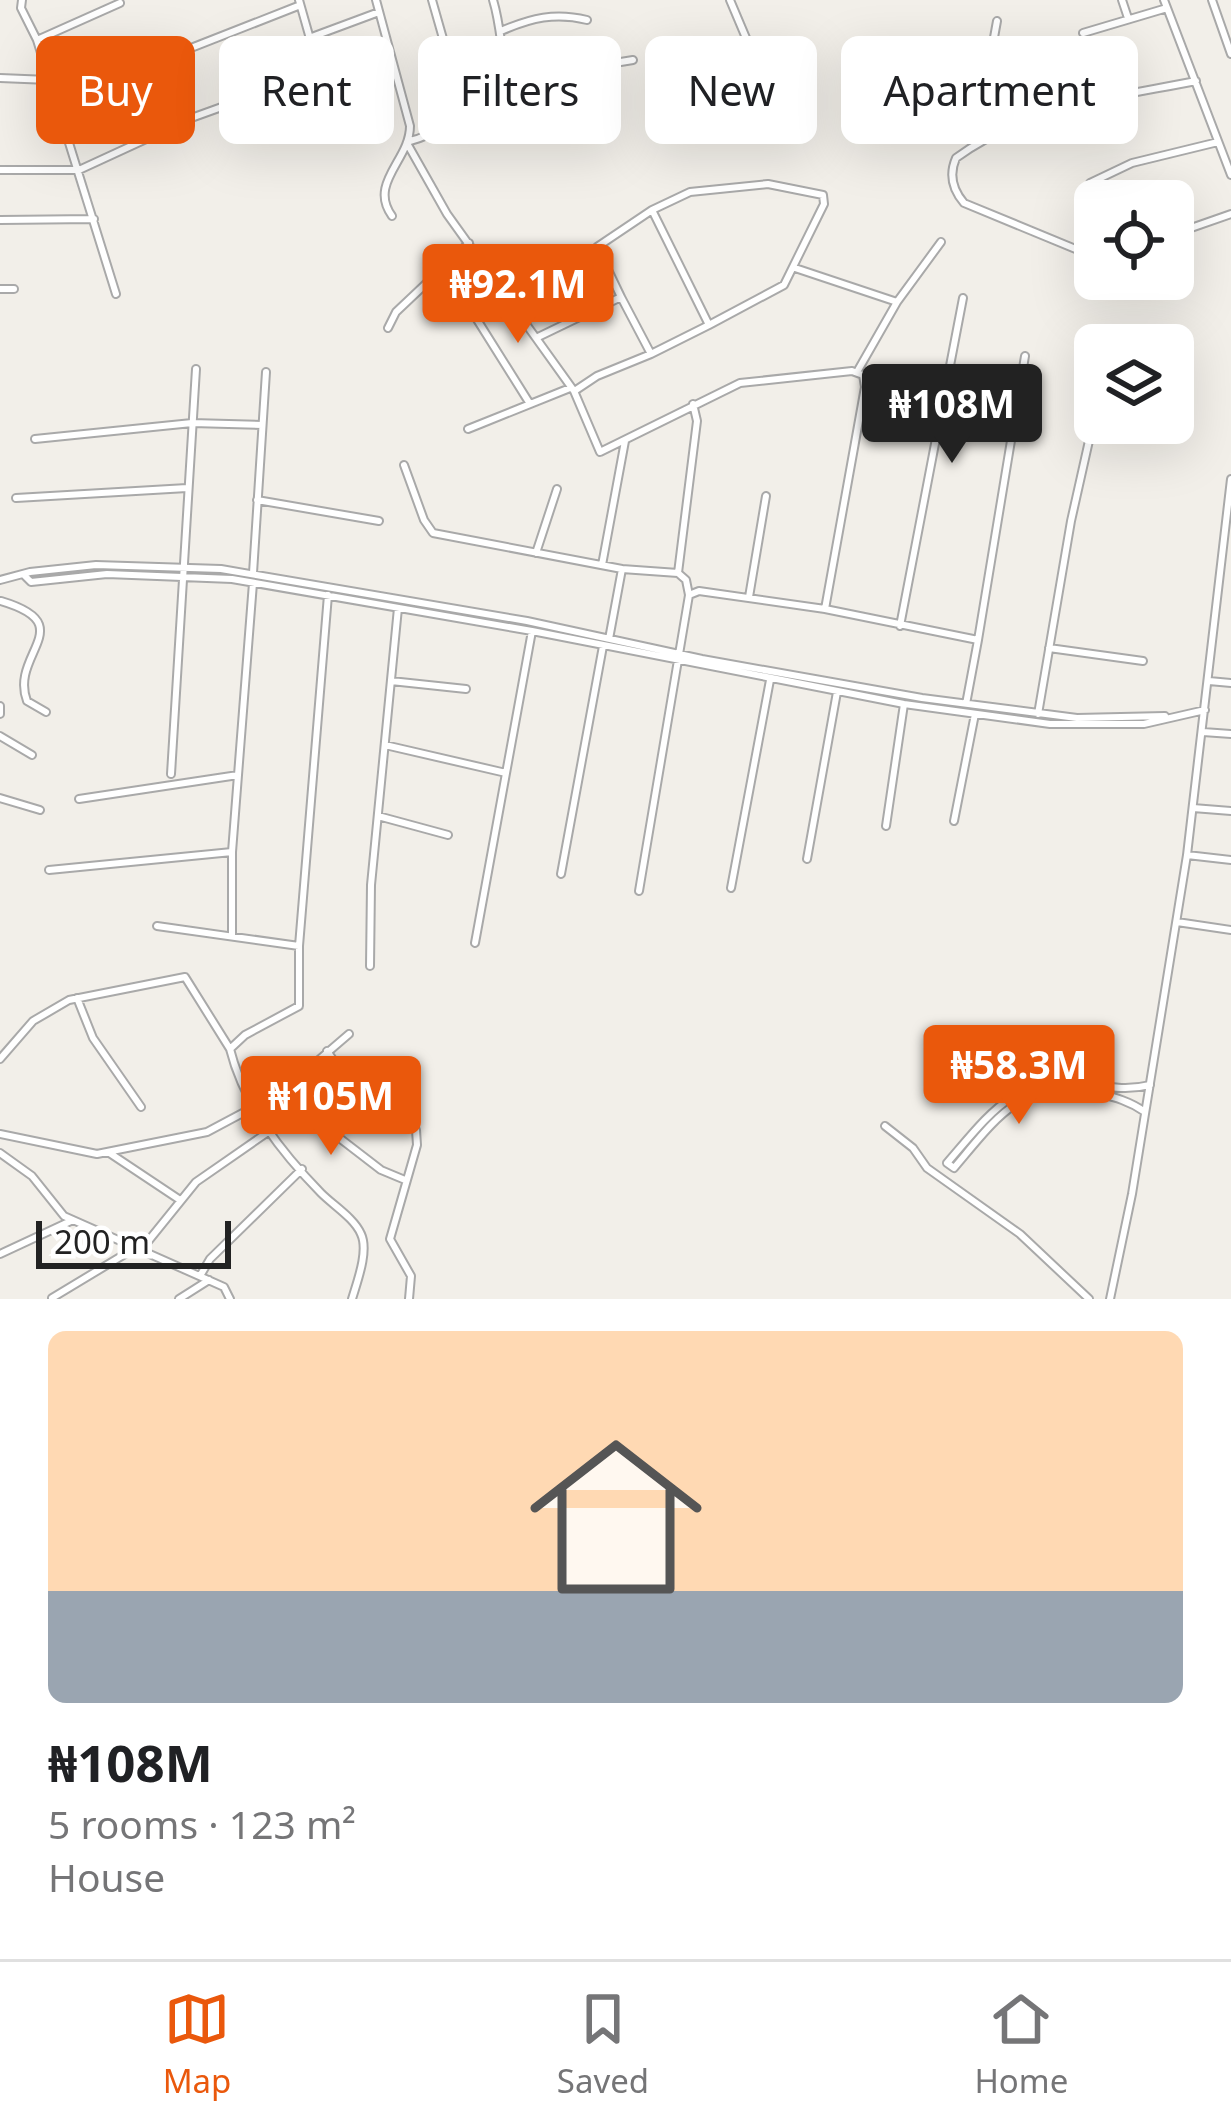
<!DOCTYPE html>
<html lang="en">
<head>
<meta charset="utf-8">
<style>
  :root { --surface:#fff; --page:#f2f2f2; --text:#202124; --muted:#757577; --line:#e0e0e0; --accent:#ea580c }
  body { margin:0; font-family:"Noto Sans",sans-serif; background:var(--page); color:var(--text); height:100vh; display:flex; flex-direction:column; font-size:45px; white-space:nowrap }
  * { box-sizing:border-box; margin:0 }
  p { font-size:39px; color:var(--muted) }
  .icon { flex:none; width:66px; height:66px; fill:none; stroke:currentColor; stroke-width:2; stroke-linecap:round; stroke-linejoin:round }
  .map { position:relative; height:1299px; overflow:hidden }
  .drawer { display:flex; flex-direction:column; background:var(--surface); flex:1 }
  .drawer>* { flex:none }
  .guide { position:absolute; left:36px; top:36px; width:1161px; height:108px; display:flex; gap:24px }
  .buttons { position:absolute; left:1074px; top:180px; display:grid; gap:24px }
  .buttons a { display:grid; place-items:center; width:120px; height:120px; border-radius:18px; background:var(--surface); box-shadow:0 12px 48px #0002; font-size:60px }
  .scale { position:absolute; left:36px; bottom:30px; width:195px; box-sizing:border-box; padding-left:12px; border:6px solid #222; border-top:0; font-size:33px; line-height:42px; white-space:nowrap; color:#222; -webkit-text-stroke:9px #fff; paint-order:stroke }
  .price { position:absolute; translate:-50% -102px; padding:0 27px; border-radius:12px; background:var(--accent); color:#fff; font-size:39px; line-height:78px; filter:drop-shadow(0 3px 6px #0008) }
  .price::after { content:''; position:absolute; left:50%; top:72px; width:36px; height:27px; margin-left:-18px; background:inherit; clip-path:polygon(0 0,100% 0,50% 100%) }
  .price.active { background:#222; color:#fff }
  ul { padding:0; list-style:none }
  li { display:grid; align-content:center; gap:24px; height:636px; padding:0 48px }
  li span { display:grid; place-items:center; height:372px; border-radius:18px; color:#555 }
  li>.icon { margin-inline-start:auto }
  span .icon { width:216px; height:216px; fill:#fffc; stroke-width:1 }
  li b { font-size:51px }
  .tag { padding:0 42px; border-radius:18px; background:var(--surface); box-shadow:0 12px 48px #0002; font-size:42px; line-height:108px }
  .tag.active { background:var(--accent); color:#fff }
  .tab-bar { display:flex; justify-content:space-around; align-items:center; height:168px; border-top:3px solid var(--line); background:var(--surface); font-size:33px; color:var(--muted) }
  .tab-bar a { display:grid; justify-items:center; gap:6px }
  .tab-bar .active { color:var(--accent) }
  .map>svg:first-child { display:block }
</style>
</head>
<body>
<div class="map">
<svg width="1231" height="1299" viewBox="0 0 1231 1299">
  <rect width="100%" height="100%" fill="#f2efe9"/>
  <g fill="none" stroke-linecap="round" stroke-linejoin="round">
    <g stroke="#a9a9a9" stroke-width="10">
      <path id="minor" d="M22 0 21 8 37 40 116 294
        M376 0 410 126C410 160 368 183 392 216
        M432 0 448 56 469 102
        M493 0C503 32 500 62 512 94L596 66 633 60
        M730 0 749 45
        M1122 0 1128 18
        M1164 0 1231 175
        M1212 0 1231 54
        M997 21 993 43 1011 75 1018 99 1037 114
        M501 31C531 18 555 12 587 20
        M1083 33 1167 8
        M309 38 379 12
        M37 40 120 3
        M0 78 49 80
        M56 101 298 6
        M410 141C450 132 471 92 503 70
        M408 145 447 214 574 391 600 452 740 383 852 371 863 375 865 387 825 609 978 640 966 704
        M0 170H79L194 117 313 74 318 67 299 0
        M1090 183 1132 163 1218 142
        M0 220 94 219
        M1173 240 1191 228 1231 214
        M1095 257 964 203C952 189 949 174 956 158 1027 106 1111 98 1196 81
        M795 268 897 302
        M0 289H14
        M621 297 597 247 652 210 690 192 768 184 823 195 824 204 784 285 709 325
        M471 310 530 404
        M388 328 396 312 469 243
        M536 338 621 297 651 354 597 376 576 390
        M651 354 709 325 652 210
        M857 372 897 302 941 242
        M468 429 570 388
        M35 439 192 423 262 425
        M404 465 424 520 433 533 622 569
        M16 498 187 488
        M257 500 379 521
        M536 553 557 489
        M602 565 625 441
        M253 573 266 372
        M25 576 31 582 107 574 232 579 532 631 904 704 1050 724H1144L1205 710
        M0 580 30 572 96 565 221 569 527 621 702 659 922 698 1077 718 1165 716
        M328 595 299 946V1006L245 1035 230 1049C244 1105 282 1153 321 1193 334 1206 354 1218 361 1234 369 1251 357 1282 352 1299
        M689 595 699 591 825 609
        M749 597 766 496
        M1 601C82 625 9 654 27 701L46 712
        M900 626 963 298
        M609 639 622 569 678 573
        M978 640 1025 356
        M1049 648 1143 661
        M391 681 466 689
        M1209 681 1231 683
        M0 706V714
        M1038 714 1071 521 1095 414
        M1203 732 1231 734
        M0 736 32 755
        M385 745 506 773
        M171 774 196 369
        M0 798 40 810
        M79 799 238 775
        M1193 808 1231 811
        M378 816 448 835
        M954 821 975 714
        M886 826 904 704
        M1187 855 1231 860
        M807 859 837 692
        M49 870 232 852 253 583
        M561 874 603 646
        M731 888 770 680
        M639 891 689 595 686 580 678 573 697 421 693 404
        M1177 922 1231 930
        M157 926 299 946
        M232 935V852
        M475 943 532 631
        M370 966 371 885 398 608
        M77 998 93 1038 141 1107
        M327 1051 345 1077 416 1130 417 1145 390 1239 411 1276 409 1299
        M0 1059 33 1021 69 1000 185 977 230 1049
        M281 1093 381 1170 405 1180
        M257 1113 349 1034
        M885 1126 913 1148 927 1168 1020 1234 1089 1299
        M0 1134 97 1154 207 1132 254 1107
        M108 1152 180 1200
        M0 1153 32 1176 64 1216 224 1287 230 1299
        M947 1163 954 1168C995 1120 1022 1077 1093 1092 1113 1097 1128 1100 1145 1112
        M947 1163C988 1116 1016 1073 1085 1083 1110 1087 1125 1091 1150 1085
        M141 1250 196 1182 268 1132
        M0 1254 73 1220
        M200 1276 210 1259 302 1169
        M52 1298 135 1248
        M179 1299 209 1280
        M1110 1299 1132 1194 1187 855 1231 479"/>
    </g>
    <use href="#minor" stroke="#fff" stroke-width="6"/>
  </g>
</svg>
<div class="buttons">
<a><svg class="icon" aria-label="locate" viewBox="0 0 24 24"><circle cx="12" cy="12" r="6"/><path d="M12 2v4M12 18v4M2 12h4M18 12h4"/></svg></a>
<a><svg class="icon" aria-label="layers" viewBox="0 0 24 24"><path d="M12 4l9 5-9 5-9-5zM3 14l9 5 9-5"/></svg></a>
</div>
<div class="scale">200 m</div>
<b class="price" style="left:518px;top:346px">₦92.1M</b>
<b class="price active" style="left:952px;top:466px">₦108M</b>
<b class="price" style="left:1019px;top:1127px">₦58.3M</b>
<b class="price" style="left:331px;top:1158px">₦105M</b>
<div class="guide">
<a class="tag active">Buy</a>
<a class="tag">Rent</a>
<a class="tag">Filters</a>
<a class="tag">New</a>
<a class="tag">Apartment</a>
</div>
</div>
<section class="drawer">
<ul>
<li><span style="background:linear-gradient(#ffd9b3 70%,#9aa5b1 0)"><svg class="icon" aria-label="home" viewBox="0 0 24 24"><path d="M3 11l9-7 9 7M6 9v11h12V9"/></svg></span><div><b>₦108M</b><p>5 rooms · 123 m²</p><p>House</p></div></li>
</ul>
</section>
<nav class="tab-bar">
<a class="active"><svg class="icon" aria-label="map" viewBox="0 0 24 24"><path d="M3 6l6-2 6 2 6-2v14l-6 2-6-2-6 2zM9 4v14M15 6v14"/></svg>Map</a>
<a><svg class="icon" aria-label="saved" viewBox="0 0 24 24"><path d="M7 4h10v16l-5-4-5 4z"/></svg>Saved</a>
<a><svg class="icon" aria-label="home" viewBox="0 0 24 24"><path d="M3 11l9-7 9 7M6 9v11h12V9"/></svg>Home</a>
</nav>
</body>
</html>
